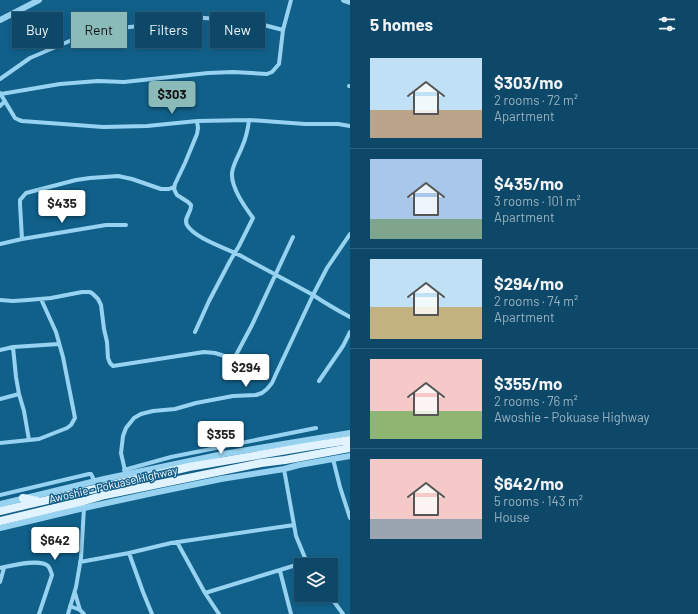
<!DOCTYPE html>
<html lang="en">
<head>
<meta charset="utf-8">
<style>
  :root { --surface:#0d4868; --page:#1b5271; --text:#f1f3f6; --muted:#9ab2c0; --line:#2d607c; --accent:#8bbbb9 }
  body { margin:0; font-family:Barlow,sans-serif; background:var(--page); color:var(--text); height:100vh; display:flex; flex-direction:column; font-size:15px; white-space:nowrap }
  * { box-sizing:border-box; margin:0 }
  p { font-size:13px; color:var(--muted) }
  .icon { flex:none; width:22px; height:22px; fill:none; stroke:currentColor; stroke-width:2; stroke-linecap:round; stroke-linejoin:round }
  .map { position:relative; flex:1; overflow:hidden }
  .drawer { display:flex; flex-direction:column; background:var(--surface); width:348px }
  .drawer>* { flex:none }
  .top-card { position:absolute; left:12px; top:12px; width:278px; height:36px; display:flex; gap:8px }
  .buttons { position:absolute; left:294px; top:558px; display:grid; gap:8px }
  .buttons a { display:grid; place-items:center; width:44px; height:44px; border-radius:0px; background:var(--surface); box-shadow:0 2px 6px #0003,0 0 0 1px var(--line); font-size:20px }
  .price { position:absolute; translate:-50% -34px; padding:0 9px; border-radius:4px; background:#fff; color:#222; font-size:13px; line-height:26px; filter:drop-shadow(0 1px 2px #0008) }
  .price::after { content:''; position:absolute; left:50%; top:24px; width:12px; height:9px; margin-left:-6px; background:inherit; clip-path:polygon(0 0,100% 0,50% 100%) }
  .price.current { background:var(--accent); color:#111 }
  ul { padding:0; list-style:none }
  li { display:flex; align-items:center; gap:12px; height:100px; padding:0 20px }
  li+li { border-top:1px solid var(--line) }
  li span { display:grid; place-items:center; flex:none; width:112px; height:80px; border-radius:0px; color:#555 }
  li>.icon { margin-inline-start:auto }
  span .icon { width:48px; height:48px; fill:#fffc; stroke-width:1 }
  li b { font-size:17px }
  h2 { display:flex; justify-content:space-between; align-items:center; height:48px; padding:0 20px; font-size:17px }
  .pill { padding:0 14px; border-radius:0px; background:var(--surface); box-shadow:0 2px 6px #0003,0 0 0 1px var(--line); font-size:14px; line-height:36px }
  .pill.current { background:var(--accent); color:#111 }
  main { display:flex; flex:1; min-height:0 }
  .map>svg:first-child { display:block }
</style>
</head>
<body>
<main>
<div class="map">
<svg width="350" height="614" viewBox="0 0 350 614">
  <rect width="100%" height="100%" fill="#11608a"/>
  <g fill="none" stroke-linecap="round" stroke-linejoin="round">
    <path stroke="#97d3f1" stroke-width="4" d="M0 79 30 58 79 37 88 33 101 30 159 24 171 19 189 17 249 21 283 30
      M349 86H350
      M0 93 15 118 19 120 22 121 103 127 147 126 197 121 249 120 305 124H338L350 126
      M1 94 60 84 98 81 124 82 208 73 233 72 267 74 272 72 279 64 283 30 291 0
      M0 106 5 101
      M197 121 198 128 197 134 185 163 175 184 174 189 177 195 188 202 191 205C192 212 183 218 187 225 195 239 229 249 243 257 266 270 290 282 313 295 325 303 337 310 350 317
      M22 239 20 204V200L26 193 76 180 90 178 118 176 132 179 161 189H169L174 187
      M0 244 22 239 106 225H126
      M0 300 13 301 28 300 51 298 82 292H90L93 294 98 299 101 305 104 329 107 342 108 358 110 363 113 366 204 352 215 353 231 358H233L235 357 252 325 293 237
      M195 332 209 301 230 261 239 246 253 218C245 207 231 188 232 173 233 164 239 155 242 147 246 138 248 129 249 120
      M13 347 16 377 19 394 24 411 29 440
      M0 350 13 347 59 344
      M319 381 343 346 350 332
      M0 399 19 394
      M0 443 39 439 67 428 71 425 75 418 63 357 56 332 41 299
      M333 459 340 487 350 518
      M284 469 296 536 308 565
      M124 470 171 457 316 428
      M126 475 121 453 123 436 126 428 134 418 141 414 153 411 175 409 196 403 233 396 256 395 262 393 267 389 272 383 276 374 313 295 327 268 350 234
      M0 495 89 474H91L95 482
      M177 542 205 593 219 614
      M129 553 143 592 152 614
      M80 562 129 553 171 543 294 525
      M0 568C10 566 40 558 48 566 50 568 51 572 52 575L39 614
      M280 571 291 614
      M0 582 4 568
      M75 593 80 610
      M205 593 306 562
      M329 595 343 614
      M70 606 80 610 84 614
      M68 614 76 587 81 558 84 508"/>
    <path stroke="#97d3f1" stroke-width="6" d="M344 0 350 2
      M0 20 39 0
      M0 504 104 479 223 454 350 433
      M0 528 84 508 153 493 221 479 284 469 299 465 350 456"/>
    <path stroke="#e1f3ff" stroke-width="8" d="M23 498 37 501
      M0 511 189 467 305 447 350 440
      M0 521 84 501 105 495 261 463 285 460 350 448"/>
  </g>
  <g text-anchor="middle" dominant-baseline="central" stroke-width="3" stroke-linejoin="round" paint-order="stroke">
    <g font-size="11" fill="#fff" stroke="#11608a">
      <text transform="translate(113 484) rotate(-13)">Awoshie - Pokuase Highway</text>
    </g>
  </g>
</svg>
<div class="buttons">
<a><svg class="icon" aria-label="layers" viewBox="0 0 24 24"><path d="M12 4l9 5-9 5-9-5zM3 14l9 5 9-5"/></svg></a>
</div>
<b class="price current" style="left:172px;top:115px">$303</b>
<b class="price" style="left:62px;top:224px">$435</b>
<b class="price" style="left:246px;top:388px">$294</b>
<b class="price" style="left:221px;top:455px">$355</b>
<b class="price" style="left:55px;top:561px">$642</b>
<div class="top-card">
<a class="pill">Buy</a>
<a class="pill current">Rent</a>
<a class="pill">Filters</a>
<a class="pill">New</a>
</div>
</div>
<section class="drawer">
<h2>5 homes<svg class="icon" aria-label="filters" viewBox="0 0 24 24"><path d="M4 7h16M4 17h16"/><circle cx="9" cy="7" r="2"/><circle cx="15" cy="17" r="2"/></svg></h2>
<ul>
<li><span style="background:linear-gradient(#bfe0f5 65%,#b9a48a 0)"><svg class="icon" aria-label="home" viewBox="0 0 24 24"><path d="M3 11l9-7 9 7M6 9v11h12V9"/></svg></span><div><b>$303/mo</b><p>2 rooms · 72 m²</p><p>Apartment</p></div></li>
<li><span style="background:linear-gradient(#a9c7e8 75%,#7fa58c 0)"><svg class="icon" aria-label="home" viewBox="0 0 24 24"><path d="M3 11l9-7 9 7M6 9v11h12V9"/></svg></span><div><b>$435/mo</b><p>3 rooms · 101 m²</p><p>Apartment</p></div></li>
<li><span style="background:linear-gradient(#bfe0f5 60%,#c2b280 0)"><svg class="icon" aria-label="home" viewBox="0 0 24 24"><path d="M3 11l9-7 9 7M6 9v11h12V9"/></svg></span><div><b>$294/mo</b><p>2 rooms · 74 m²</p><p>Apartment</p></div></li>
<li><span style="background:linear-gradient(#f6c9c9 65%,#8fb573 0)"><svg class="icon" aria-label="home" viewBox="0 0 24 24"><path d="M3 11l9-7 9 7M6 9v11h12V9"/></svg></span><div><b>$355/mo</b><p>2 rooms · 76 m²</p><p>Awoshie - Pokuase Highway</p></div></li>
<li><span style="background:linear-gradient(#f6c9c9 75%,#9aa5b1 0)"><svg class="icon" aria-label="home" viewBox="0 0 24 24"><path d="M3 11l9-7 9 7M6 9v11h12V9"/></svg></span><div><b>$642/mo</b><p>5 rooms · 143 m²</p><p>House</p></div></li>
</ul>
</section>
</main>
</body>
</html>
